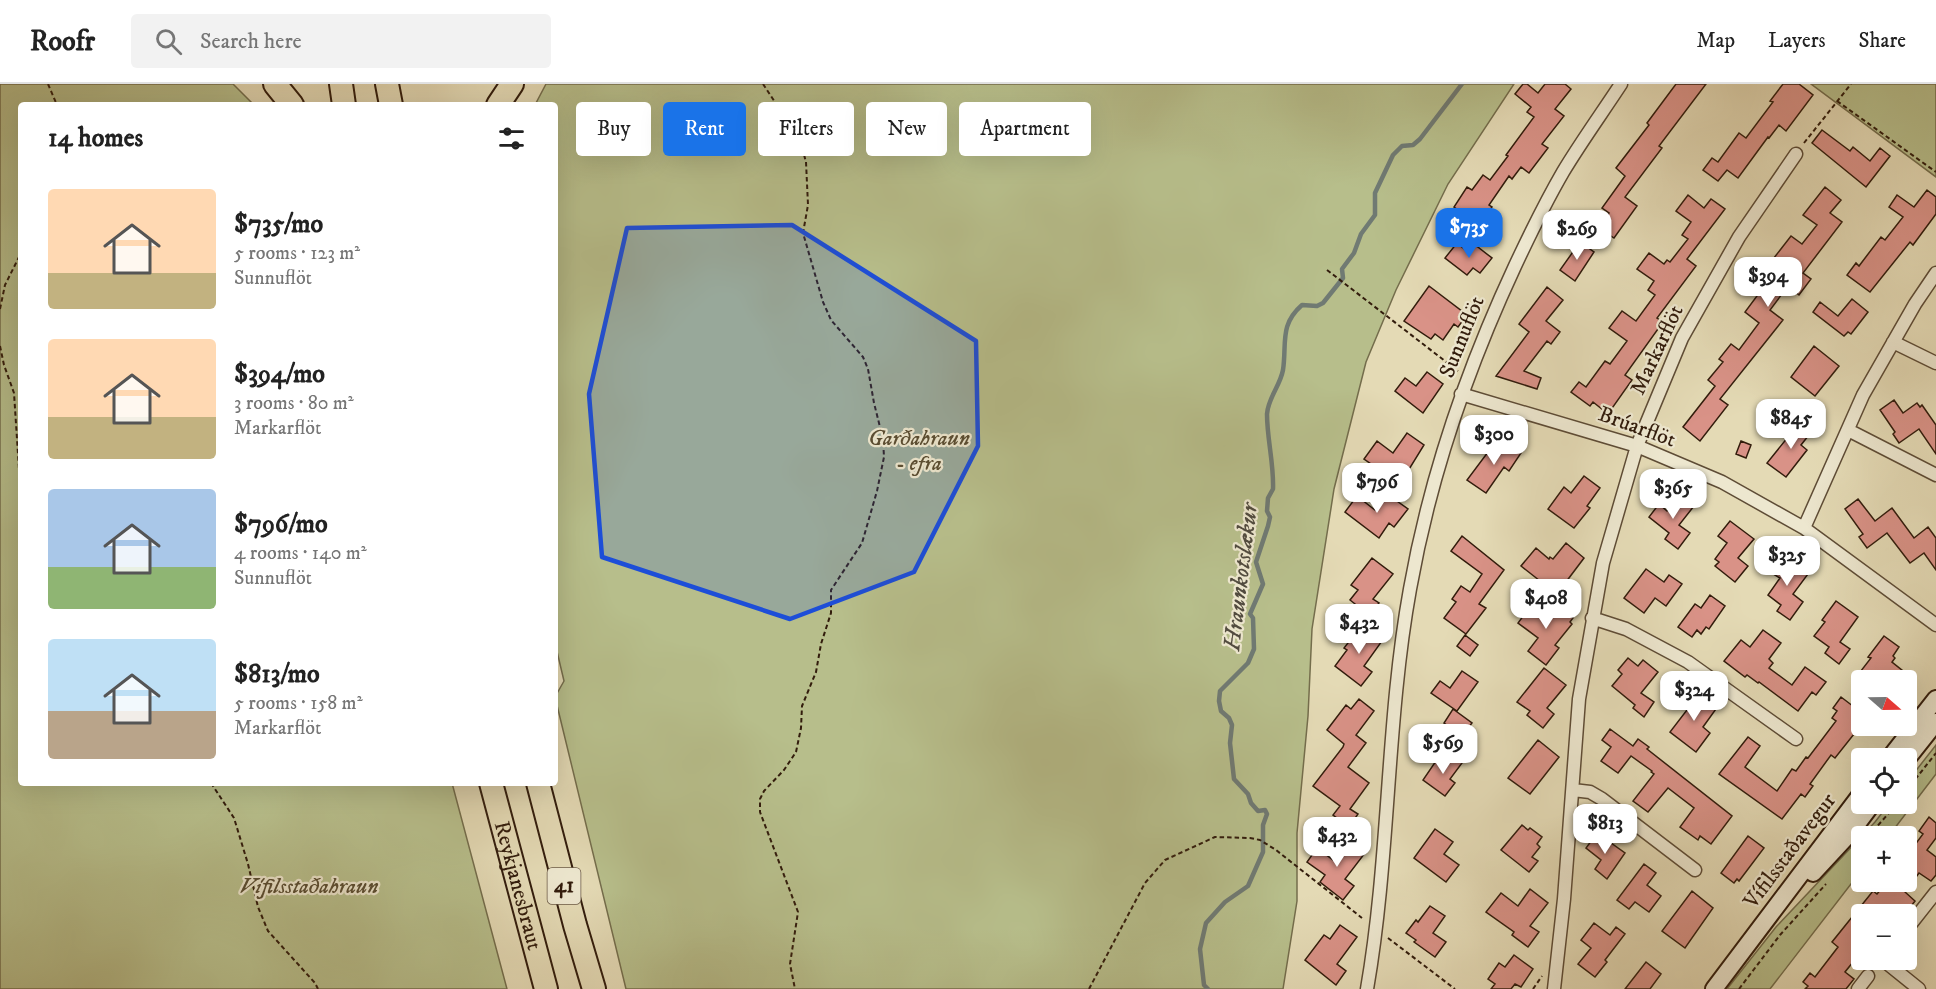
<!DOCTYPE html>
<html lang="en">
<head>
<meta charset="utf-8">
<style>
  :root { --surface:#fff; --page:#f2f2f2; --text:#222; --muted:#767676; --line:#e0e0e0; --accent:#1a73e8 }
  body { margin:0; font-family:"IM FELL DW Pica",serif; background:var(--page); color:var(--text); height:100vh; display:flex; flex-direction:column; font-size:22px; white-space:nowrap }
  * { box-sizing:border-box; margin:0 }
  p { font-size:20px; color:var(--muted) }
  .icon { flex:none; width:33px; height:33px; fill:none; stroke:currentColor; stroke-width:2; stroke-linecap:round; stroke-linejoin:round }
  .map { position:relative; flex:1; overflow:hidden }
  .drawer { position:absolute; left:18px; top:18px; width:540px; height:684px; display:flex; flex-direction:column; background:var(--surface); border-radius:6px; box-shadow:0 6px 24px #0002 }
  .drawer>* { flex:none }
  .top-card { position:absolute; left:576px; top:18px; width:570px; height:54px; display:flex; gap:12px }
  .needle { width:39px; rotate:110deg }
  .buttons { position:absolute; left:1851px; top:586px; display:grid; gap:12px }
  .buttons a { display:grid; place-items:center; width:66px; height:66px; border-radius:6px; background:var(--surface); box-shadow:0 6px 24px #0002; font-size:30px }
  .price { position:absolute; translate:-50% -51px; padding:0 14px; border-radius:12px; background:#fff; color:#222; font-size:20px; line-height:39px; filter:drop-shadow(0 2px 3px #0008) }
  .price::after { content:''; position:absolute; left:50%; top:36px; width:18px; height:14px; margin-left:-9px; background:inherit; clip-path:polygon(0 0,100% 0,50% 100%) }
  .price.active { background:var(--accent); color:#fff }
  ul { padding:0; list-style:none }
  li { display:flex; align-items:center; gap:18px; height:150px; padding:0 30px }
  li span { display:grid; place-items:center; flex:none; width:168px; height:120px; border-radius:6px; color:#555 }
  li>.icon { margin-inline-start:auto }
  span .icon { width:72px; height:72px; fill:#fffc; stroke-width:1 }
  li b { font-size:26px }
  h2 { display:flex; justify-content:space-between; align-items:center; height:72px; padding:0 30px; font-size:26px }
  .chip { padding:0 21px; border-radius:6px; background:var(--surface); box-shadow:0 6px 24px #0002; font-size:21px; line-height:54px }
  .chip.active { background:var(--accent); color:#fff }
  header { display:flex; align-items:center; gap:36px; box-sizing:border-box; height:84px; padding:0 30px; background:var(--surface); border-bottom:2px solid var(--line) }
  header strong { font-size:28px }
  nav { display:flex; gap:33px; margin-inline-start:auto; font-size:21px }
  .search { width:420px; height:54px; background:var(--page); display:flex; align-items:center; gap:15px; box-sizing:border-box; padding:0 21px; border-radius:6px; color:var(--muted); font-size:22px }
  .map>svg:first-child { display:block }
</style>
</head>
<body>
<header>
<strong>Roofr</strong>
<div class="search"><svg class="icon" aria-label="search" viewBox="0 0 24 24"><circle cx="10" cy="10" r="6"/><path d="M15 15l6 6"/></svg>Search here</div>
<nav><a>Map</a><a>Layers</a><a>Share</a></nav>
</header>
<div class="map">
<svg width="1936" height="905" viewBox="0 0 1936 905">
  <rect width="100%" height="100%" fill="#e4dab5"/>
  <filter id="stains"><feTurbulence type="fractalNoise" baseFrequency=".00333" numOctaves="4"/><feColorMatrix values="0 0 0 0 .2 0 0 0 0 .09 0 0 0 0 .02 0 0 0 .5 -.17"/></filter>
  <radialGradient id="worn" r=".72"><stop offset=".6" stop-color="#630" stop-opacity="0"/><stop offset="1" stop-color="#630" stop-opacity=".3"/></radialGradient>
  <path fill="#b7be8b" stroke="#746d4c" stroke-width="1.5" d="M0 0H233L254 21H21V699H452L507 905H0Z
    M546 0H1514L1448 100 1396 206 1366 278 1334 405 1312 545 1308 632 1297 749V817L1283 905H626L555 613 564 597 555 559V21H535Z
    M1811 0H1936V93Z
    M1936 661V690L1888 753H1862L1861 787 1770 905H1727L1776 843 1875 738 1889 720H1906L1907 698Z"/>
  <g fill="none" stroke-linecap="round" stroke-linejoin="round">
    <path stroke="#707a73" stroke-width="4.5" d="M1208 905 1204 901 1200 865 1206 839 1225 818 1248 802 1263 768V741L1267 730 1265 726 1258 727 1251 719 1248 710 1234 695 1230 659 1232 641 1229 634 1221 627 1219 617 1220 607 1248 579 1254 565 1253 534 1250 530 1263 500 1256 478 1268 442 1270 433 1267 427 1268 414 1273 405C1274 380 1267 355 1267 330 1268 314 1280 302 1283 286 1287 260 1279 241 1302 221L1317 222 1323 219 1343 194 1342 185 1354 169 1361 150 1375 131V109L1393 71 1402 62 1413 61 1420 55 1462 0"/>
  </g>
  <path fill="#d99287" stroke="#321c0c" stroke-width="1.5" d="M1523 0H1527L1538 9 1545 0H1565L1571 5 1555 25 1564 32 1542 60 1548 64 1529 89 1521 83 1512 95 1509 92 1489 121 1492 123 1479 141 1454 123 1467 103 1472 106 1483 91 1490 96 1508 72 1506 71 1534 33 1527 28 1531 23 1515 10Z
    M1676 0H1706L1659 62 1662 64 1625 113 1637 122 1614 154 1599 144 1609 129 1602 124 1625 92 1616 84 1649 41 1647 39Z
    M1783 0H1799L1813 11 1786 47 1779 41 1769 54 1768 53 1738 94 1727 86 1718 97 1703 86 1712 74 1718 78 1739 49 1746 54 1773 18 1770 17Z
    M1822 46 1850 67 1853 63 1870 77 1880 64 1890 72 1866 103 1812 59Z
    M1825 103 1841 116 1830 129 1842 138 1803 189 1811 195 1799 211 1788 202 1770 226 1783 236 1720 315 1728 321 1700 357 1683 343 1715 302 1708 296 1723 278 1719 275 1731 260 1739 266 1759 239 1745 228 1777 185 1770 179 1791 152 1802 160 1817 141 1803 131Z
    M1927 106 1936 113V130L1913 161 1910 158 1870 208 1847 191 1856 179 1859 182 1881 153 1885 156 1903 133 1889 123 1897 111 1914 123Z
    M1688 111 1704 124 1711 115 1725 125 1687 175 1696 182 1657 234 1663 238 1625 291 1632 296 1608 330 1593 318 1590 322 1571 308 1579 298 1586 303 1605 277 1610 280 1627 257 1609 244 1622 227 1636 237 1655 211 1648 206 1654 197 1637 185 1649 169 1664 180 1667 176 1670 178 1688 155 1682 151 1691 138 1676 127Z
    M1580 158 1594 168 1575 197 1560 186Z
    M1457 159 1468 168 1474 160 1492 174 1480 189 1473 184 1467 191 1445 174Z
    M1429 202 1467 231 1458 243 1454 240 1443 256 1435 250 1431 255 1404 237Z
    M1547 203 1563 216 1546 237 1560 248 1551 260 1547 257 1524 287 1541 294 1537 305 1496 292 1529 248 1519 240Z
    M1852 215 1868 228 1851 250 1848 248 1844 252 1813 228 1820 218 1838 232Z
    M1814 262 1839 282 1815 312 1791 293Z
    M1427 288 1443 300 1423 329 1395 307 1405 294 1416 302Z
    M1894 316 1903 329 1917 319 1920 323 1922 321 1936 341V370L1919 345 1899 359 1893 350 1895 348 1880 326Z
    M1801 337 1813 346 1801 361 1807 366 1786 393 1767 379Z
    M1407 349 1424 361 1400 400 1364 375 1377 357 1393 369Z
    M1504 357 1521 369 1509 387 1504 383 1486 409 1467 396 1491 364 1497 368Z
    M1741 357 1751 361 1746 374 1736 370Z
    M1584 392 1600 404 1587 422 1590 424 1574 444 1548 425 1564 403 1571 409Z
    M1387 410 1408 425 1394 443 1389 439 1379 454 1345 428 1357 412 1375 426Z
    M1679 411 1694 422 1679 441 1690 449 1678 465 1665 455 1669 449 1649 433 1659 420 1667 427Z
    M1858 415 1875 437 1892 424 1914 454 1928 443 1936 454V486L1924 469 1910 479 1887 449 1867 464 1859 453 1863 450 1845 425Z
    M1730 437 1754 455 1738 474 1748 482 1735 498 1715 482 1719 478 1715 475 1727 459 1718 452Z
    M1462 452 1504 486 1479 520 1486 524 1466 550 1444 534 1456 518 1452 515 1461 502 1470 508 1482 490 1451 467Z
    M1566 459 1584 474 1566 498 1572 503 1563 515 1521 482 1536 464 1549 475 1550 473 1553 475Z
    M1782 471 1808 490 1793 510 1803 518 1790 536 1777 527 1781 521 1768 511 1780 494 1770 488Z
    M1372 474 1393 490 1373 515 1379 519 1369 531 1350 516 1358 506 1351 501Z
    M1646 485 1664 498 1669 491 1682 500 1666 522 1655 514 1644 529 1624 514Z
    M1710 511 1725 522 1709 545 1706 543 1701 550 1697 546 1692 553 1678 543 1695 520 1701 524Z
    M1836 517 1858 533 1840 558 1850 565 1839 580 1825 569 1829 563 1814 552 1825 538 1822 536Z
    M1532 520 1546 532 1555 520 1573 534 1570 538 1572 540 1555 561 1559 564 1546 581 1528 567 1538 554 1518 539Z
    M1362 541 1382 557 1364 582 1372 588 1361 602 1335 582 1347 566 1344 564Z
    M1763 546 1781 559 1769 575 1773 579 1769 584 1792 601 1805 583 1826 598 1816 611 1812 608 1798 627 1759 598 1758 599 1747 591 1745 593 1724 577 1741 556 1750 563Z
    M1465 551 1478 561 1470 572 1457 562Z
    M1884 552 1899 563 1893 572 1895 574 1892 578 1903 587 1896 597H1864L1857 592 1871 574 1868 573Z
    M1628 574 1638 582 1643 576 1658 588 1641 609 1654 618 1644 633 1633 624 1635 621 1612 602 1622 590 1618 586Z
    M1544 584 1566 601 1547 624 1554 630 1543 644 1527 631 1530 627 1517 618Z
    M1462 587 1478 598 1457 627 1431 609 1440 597 1450 604Z
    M1693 608 1716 625 1703 643 1710 649 1696 668 1670 648 1687 626 1682 623Z
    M1841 613 1862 629V640L1835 674 1831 671 1810 700 1813 702 1805 713 1801 710 1782 735 1719 690 1748 653 1760 662 1745 683 1777 707 1792 685 1796 687 1806 673 1808 674 1836 637 1832 634 1837 627 1833 624Z
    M1359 615 1374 627 1356 651 1366 659 1348 683 1369 699 1350 725 1358 730 1349 743 1333 731 1340 722 1313 702 1343 663 1344 660 1327 646 1346 621 1351 625Z
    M1453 625 1472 639 1462 652 1444 639Z
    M1610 645 1633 662 1638 655 1649 663 1647 665 1732 732 1711 760 1700 752 1698 756 1680 743 1694 724 1668 704 1648 728 1633 717 1654 690 1651 688 1652 687 1631 672 1618 689 1601 677 1611 663 1602 656Z
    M1538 656 1559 673 1530 710 1508 694Z
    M1449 670 1462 679 1450 695 1455 699 1445 712 1423 696 1436 677 1441 681Z
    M1929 733 1936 739V754L1927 766 1936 773V791L1931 797 1919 789 1905 808 1915 817 1904 831H1897L1884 821 1876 831H1862V867L1845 888 1854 895 1846 905H1805L1808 902 1803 898 1810 889 1815 893 1838 863 1832 858 1873 807 1877 810 1887 798H1906V773L1923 750 1919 747Z
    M1522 741 1528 746 1530 744 1542 753 1537 760 1540 763 1532 773 1538 777 1529 788 1501 766Z
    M1435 745 1453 758 1444 770 1459 781 1446 798 1414 774Z
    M1597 749 1625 769 1607 795 1595 785 1601 776 1586 764Z
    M1748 752 1764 764 1739 797 1737 795 1734 799 1721 789Z
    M1347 757 1365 769 1345 795 1354 802 1343 816 1320 798 1325 791 1307 778 1317 764 1333 776Z
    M1644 780 1656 789 1647 801 1661 812 1649 828 1635 818 1629 825 1617 816Z
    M1530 805 1548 819 1530 842 1539 848 1528 863 1512 851 1514 848 1486 828 1501 809 1518 822Z
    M1692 807 1713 824 1685 864 1662 847Z
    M1430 822 1445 832 1433 849 1446 858 1435 873 1414 858 1416 856 1406 849 1416 836 1418 838Z
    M1594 839 1610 851 1616 843 1625 850 1605 876 1607 878 1595 893 1578 880 1591 864 1581 856Z
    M1340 841 1357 853 1337 880 1346 887 1336 901 1305 876 1324 851 1330 855Z
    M1514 871 1533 885 1521 903 1515 900 1511 905H1491L1495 900 1488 895 1499 879 1505 883Z
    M1646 878 1661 890 1650 905H1625Z"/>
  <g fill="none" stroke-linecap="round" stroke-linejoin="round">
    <g stroke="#5e4c36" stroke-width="15">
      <path id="street" d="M1893 258 1936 279
        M1461 310 1637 362 1722 398 1804 444 1936 541
        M1848 346 1936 391
        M1804 444 1863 311 1915 220 1936 189
        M1592 534 1626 545 1688 578 1796 655
        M1573 706 1590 708 1602 715 1695 786
        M1906 846 1936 808
        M1883 876 1919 905
        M1367 905C1390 773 1386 637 1410 505 1430 392 1467 285 1515 182 1530 150 1545 119 1563 88 1581 58 1602 29 1621 0
        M1554 905 1564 815 1579 615 1603 479 1637 362 1682 254 1739 153 1796 70
        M1858 905 1868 892"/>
    </g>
    <g stroke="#321c0c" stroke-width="20">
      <path id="secondary" d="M1889 675 1936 615
        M1906 676 1936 638
        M1813 789 1851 748 1872 720
        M1714 905 1862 709"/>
    </g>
    <g stroke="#321c0c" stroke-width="26">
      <g id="highway">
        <path d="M275 0 292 21"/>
        <path d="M341 0 344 21"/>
        <path d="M387 0 391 21"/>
        <path d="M498 21 512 0"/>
        <path id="s1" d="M491 699 546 905"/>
        <path d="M538 699 575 841 594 905"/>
      </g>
    </g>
    <path stroke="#321c0c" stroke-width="2" stroke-dasharray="4.5 3" stroke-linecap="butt" d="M48 0 57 21
      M763 0 800 56 806 78 808 121 803 149 823 218 831 236 863 273 868 285 874 319 883 355 884 373 877 407 862 459 831 506V529L821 560 816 588 802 622 801 644 796 668 784 686 764 707 760 715V728L798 828 790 880 795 905
      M1837 17 1936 88
      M1804 59 1851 0
      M1327 186 1458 287
      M0 225 5 201 21 169
      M0 262 4 281 14 309 21 416
      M211 699 234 734 248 780 258 823 268 847 315 899 318 905
      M1906 707 1936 669
      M1873 747 1897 720
      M1388 854 1455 905
      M1089 905 1145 799 1165 776 1215 753 1250 754 1260 756 1276 766 1362 834
      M1533 905 1542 892
      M1739 905 1780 851 1826 800"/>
    <use href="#street" stroke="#ede7cf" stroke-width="12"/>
    <use href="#secondary" stroke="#ede7cf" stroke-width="16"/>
    <use href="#highway" stroke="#e4dab5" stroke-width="22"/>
  </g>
  <path fill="#1d4ed8" fill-opacity="0.2" stroke="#1d4ed8" stroke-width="4.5" stroke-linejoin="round" d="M792 141 976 257 978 362 914 488 790 535 602 473 589 310 627 144Z"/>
  <g text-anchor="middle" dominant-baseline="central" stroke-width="4.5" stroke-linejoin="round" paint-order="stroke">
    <rect fill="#ede7cf" stroke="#6a5946" stroke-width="1.5" x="547.5" y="784" width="33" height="36" rx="4.5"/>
    <g font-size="21" font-weight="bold" fill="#321c0c">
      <text x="564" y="802">41</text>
    </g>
    <g font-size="22" fill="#321c0c" stroke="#ede7cf">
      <text transform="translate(1462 253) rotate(-68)">Sunnuflöt</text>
      <text transform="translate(1657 266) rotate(-65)">Markarflöt</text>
      <text transform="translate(1637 343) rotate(20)">Brúarflöt</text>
      <text transform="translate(1790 767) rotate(-53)">Vífilsstaðavegur</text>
      <text stroke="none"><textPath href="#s1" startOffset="106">Reykjanesbraut</textPath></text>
    </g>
    <g font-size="22" font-style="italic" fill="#5a4d32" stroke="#ede7cf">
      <text x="919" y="354">Garðahraun<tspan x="919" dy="25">- efra</tspan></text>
      <text x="309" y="802">Vífilsstaðahraun</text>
    </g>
    <g font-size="24" font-style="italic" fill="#514b3f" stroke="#ede7cf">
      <text transform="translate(1241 493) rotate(-83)">Hraunkotslækur</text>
    </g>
  </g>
  <rect width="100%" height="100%" filter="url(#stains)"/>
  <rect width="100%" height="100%" fill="url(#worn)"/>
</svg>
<div class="buttons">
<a><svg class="needle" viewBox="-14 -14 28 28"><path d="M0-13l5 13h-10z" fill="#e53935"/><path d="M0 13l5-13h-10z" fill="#767676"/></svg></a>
<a><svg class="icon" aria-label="locate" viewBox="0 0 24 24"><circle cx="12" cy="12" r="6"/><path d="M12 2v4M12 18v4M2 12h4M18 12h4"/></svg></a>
<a>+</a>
<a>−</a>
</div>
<b class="price active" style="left:1469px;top:175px">$735</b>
<b class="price" style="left:1577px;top:177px">$269</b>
<b class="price" style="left:1768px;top:224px">$394</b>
<b class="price" style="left:1791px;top:366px">$845</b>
<b class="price" style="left:1494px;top:382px">$300</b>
<b class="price" style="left:1377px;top:430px">$796</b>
<b class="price" style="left:1673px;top:436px">$365</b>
<b class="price" style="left:1787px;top:503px">$325</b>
<b class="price" style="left:1546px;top:546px">$408</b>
<b class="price" style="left:1359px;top:571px">$432</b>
<b class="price" style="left:1694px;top:638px">$324</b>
<b class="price" style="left:1443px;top:691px">$569</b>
<b class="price" style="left:1605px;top:771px">$813</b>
<b class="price" style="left:1337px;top:784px">$432</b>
<div class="top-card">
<a class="chip">Buy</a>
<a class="chip active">Rent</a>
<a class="chip">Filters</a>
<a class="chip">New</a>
<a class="chip">Apartment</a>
</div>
<section class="drawer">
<h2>14 homes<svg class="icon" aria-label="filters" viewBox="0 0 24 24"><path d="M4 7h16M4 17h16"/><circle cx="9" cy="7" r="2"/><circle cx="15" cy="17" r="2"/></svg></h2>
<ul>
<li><span style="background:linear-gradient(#ffd9b3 70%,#c2b280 0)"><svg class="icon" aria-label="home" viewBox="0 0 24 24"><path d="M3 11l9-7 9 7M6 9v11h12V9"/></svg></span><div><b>$735/mo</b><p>5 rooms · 123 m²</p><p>Sunnuflöt</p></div></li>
<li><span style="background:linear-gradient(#ffd9b3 65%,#c2b280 0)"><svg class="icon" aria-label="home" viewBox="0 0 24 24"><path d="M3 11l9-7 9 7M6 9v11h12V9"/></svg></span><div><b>$394/mo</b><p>3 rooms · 80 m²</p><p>Markarflöt</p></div></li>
<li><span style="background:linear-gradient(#a9c7e8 65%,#8fb573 0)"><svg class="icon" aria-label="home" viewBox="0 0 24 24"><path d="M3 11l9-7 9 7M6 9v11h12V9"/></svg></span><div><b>$796/mo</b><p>4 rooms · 140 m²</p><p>Sunnuflöt</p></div></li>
<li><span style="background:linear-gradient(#bfe0f5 60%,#b9a48a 0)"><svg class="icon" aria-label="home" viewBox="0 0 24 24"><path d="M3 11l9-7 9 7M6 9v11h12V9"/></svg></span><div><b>$813/mo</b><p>5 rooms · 158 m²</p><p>Markarflöt</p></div></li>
</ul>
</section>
</div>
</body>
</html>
